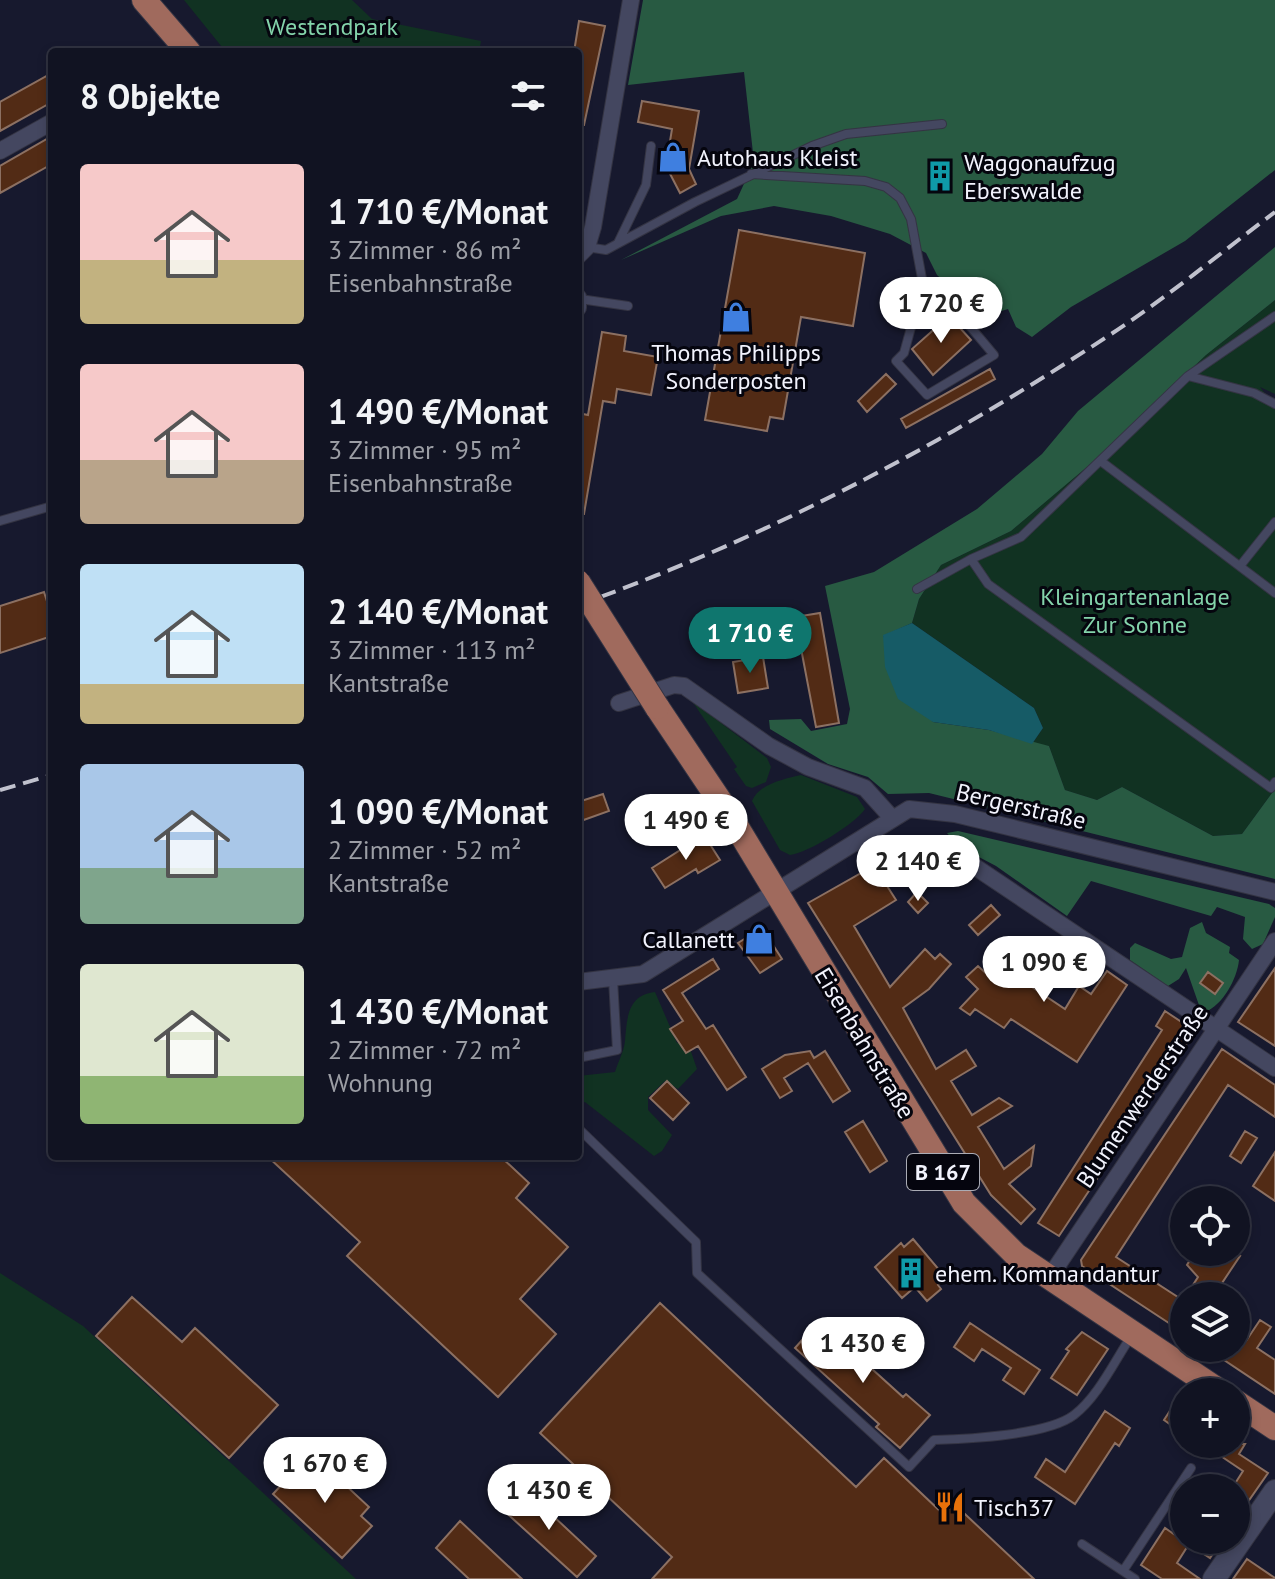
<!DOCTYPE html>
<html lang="de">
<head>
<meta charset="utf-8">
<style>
  :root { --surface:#111322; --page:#1a1c2a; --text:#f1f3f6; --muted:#9c9ea5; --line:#303240; --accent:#0f766e }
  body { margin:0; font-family:"PT Sans",sans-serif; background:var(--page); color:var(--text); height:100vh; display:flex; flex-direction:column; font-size:30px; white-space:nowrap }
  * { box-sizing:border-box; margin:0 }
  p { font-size:26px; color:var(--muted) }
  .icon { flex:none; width:44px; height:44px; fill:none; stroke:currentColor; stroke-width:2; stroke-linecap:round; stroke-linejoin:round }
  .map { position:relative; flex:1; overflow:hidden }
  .details { position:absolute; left:48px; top:48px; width:534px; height:1112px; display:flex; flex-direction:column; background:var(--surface); border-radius:8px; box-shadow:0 4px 12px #0003,0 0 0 2px var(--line) }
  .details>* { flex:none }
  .buttons { position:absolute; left:1170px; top:1186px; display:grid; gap:16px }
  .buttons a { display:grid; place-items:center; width:80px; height:80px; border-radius:50%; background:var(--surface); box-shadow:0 4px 12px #0003,0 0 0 2px var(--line); font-size:40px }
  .price { position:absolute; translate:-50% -68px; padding:0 18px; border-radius:28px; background:#fff; color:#222; font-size:26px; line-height:52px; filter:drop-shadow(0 2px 4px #0008) }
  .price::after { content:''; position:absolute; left:50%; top:48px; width:24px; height:18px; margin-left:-12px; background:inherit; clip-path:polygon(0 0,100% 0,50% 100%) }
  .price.current { background:var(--accent); color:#fff }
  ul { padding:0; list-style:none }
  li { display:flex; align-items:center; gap:24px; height:200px; padding:0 32px }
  li span { display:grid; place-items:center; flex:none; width:224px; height:160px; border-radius:8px; color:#555 }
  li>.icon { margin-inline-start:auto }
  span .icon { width:96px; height:96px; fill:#fffc; stroke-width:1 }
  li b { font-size:34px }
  h2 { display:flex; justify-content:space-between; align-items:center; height:96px; padding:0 32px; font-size:34px }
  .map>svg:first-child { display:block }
</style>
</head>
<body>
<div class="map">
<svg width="1275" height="1579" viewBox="0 0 1275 1579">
  <rect width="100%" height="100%" fill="#17192e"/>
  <path fill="#113222" d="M184 0H352L372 19 481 41 479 52H226Z
    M1275 300V394L1260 387 1275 407V789L1242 834 1213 836 1122 787 1097 800 1065 790 1049 746 1032 744 1043 728 1034 708 912 623 919 599 941 565 1011 531 1100 456 1206 355Z
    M692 701 767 758 771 767 766 782 752 788 746 786 734 769 737 767Z
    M801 775 857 797 865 809C855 824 808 853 790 855L780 850 752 801C759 784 784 779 801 775Z
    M655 992 677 1043H688L697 1069 678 1089 665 1081 648 1097V1110L672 1135 662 1151 654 1156 585 1102 578 1104V1076L615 1072C618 1062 624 1051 625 1041 627 1019 627 995 655 992Z
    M0 1273 83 1326 356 1579H0Z"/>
  <path fill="#285a42" d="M643 0H1275V170L1185 241 1071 307 1032 337 1016 327 1008 309 982 317 937 275 926 253 890 234 831 216 774 206 721 216 621 260 737 199 754 162 744 72 628 85Z
    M1275 247V300L1206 355 1100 456 1011 531 941 565 919 599 912 623 883 636 933 722 989 730 1049 746 1065 790 1097 800 1122 787 1213 836 1242 834 1275 789V879L929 793 888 794 868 777 828 764 770 729 769 720 801 719 811 731 847 724 850 709 825 586 874 572 977 509 1042 454 1078 411Z
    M958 831 1269 904 1275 908V917L1263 944 1252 949 1243 939 1245 917 1217 907 1211 916 1091 881 1067 916 996 866 958 846 947 833Z
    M1202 922 1206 933 1230 947 1229 953 1239 960C1237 979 1223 1005 1205 1012L1200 1008 1186 968 1179 979 1168 986 1130 960V948L1135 943 1171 959 1182 957 1190 928Z"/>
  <path fill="#165b66" d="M912 623 1034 708 1043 728 1032 744 989 730 933 722 898 699 885 667 883 635Z"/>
  <path fill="#522b15" stroke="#8c7062" stroke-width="2" d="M579 21 605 26 584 125H578V52H574Z
    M52 73V102L0 131V102Z
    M642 101 699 111 689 169 696 184 680 193 666 166 672 129 638 122Z
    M52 136V164L0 193V166Z
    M739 230 865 253 853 326 801 317 783 419 770 417 767 431 705 420Z
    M949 316 971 340 933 375 912 349Z
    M602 332 626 336 624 351 658 357 651 395 617 389 615 403 603 401 584 514H578V413L588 415Z
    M990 369 995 379 906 428 901 419Z
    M886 374 896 384 867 412 858 401Z
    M44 592 52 617V636L0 653V606Z
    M820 613 839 723 816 727 795 617Z
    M763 657 768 688 738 693 733 662Z
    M603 794 609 811 578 822V802Z
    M635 811 660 821 656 831 630 822Z
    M704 835 720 860 698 873 696 869 665 888 652 868Z
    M879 863 884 873 880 875 896 900 854 926 890 987 925 949 935 959 940 954 951 964 929 989 903 1008 936 1069 966 1050 976 1066 951 1081 972 1115 999 1098 1012 1106 978 1127 1004 1169 1034 1146 1031 1166 1009 1184 1035 1209 1021 1224 991 1195 808 903Z
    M917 892 928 903 918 913 908 902Z
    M991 905 1000 915 978 935 969 925Z
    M762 928 782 959 760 973 738 943Z
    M1033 940 1053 955 1032 987 1065 1009 1079 986 1091 994 1107 971 1127 985 1077 1062 1011 1019 1004 1028 975 1009 970 1015 960 1008 978 989 966 977 978 966 990 977 994 971 1014 985 1027 966 1017 958Z
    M713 959 719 969 682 993 706 1029 713 1025 746 1077 727 1090 698 1046 686 1053 670 1029 683 1021 663 990Z
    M1275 968V1046L1238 1022Z
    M1208 972 1223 983 1215 994 1200 983Z
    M1165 1011 1195 1031 1059 1236 1038 1223 1162 1030 1156 1026Z
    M1222 1049 1275 1085V1117L1228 1085 1116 1257 1184 1301V1333L1082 1266 1081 1260Z
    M810 1051 814 1058 825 1051 850 1091 833 1102 808 1063 784 1078 792 1091 780 1098 762 1069 785 1055Z
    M667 1081 689 1103 673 1120 650 1098Z
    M863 1121 887 1161 870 1172 845 1132Z
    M1245 1131 1257 1138 1241 1163 1230 1156Z
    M1275 1152V1201L1253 1186Z
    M267 1156H500L529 1183 516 1198 568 1247 520 1299 556 1334 498 1397 347 1256 360 1242Z
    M913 1239 946 1278 938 1285 941 1289 927 1301 915 1287 902 1298 875 1267 901 1243 904 1247Z
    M1195 1252H1210L1222 1260 1227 1252 1240 1256 1216 1292 1213 1290 1209 1296H1186L1198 1277 1187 1265Z
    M132 1297 182 1342 195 1328 278 1405 229 1458 96 1336Z
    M660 1303 856 1487 884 1458 940 1511 950 1500 1034 1579H652L672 1557 540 1433Z
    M1260 1320 1271 1327 1257 1348 1275 1360V1394L1206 1348H1236V1335L1246 1341Z
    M819 1321 903 1397 906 1394 930 1415 900 1448 876 1427 879 1424 795 1348Z
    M970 1323 1040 1370 1024 1394 1003 1380 1011 1368 982 1349 974 1361 954 1347Z
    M1082 1332 1108 1349 1077 1395 1051 1378 1069 1351 1066 1349Z
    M1175 1403 1184 1408V1434L1164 1420Z
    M1105 1411 1130 1428 1119 1446 1115 1443 1075 1504 1035 1477 1046 1459 1065 1472Z
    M1203 1444H1245L1239 1454 1268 1473 1236 1519V1482L1243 1471Z
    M311 1453 369 1507 361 1516 372 1526 342 1558 273 1494Z
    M522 1487 596 1556 577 1577 502 1509Z
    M460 1521 522 1579H469L436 1548Z
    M1184 1523V1540H1222L1210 1558 1189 1544 1177 1563 1200 1579H1162L1141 1565 1165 1528 1175 1535Z
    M1247 1559 1275 1578V1579H1233Z"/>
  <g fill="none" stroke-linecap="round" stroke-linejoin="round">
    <g stroke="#343443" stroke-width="10">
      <path id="lane" d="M751 174 865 181 886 187 900 198 911 219 923 284 904 353 896 361 927 395 994 355 953 306 923 284
        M618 243 646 185 651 146
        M587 247 606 250 695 202 812 146 846 134 942 124
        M580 299 628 306
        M1188 376 1275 316
        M1102 462 1275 593
        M0 521 52 506
        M971 559 1021 537 1188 376 1254 393 1275 404
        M1240 566 1275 522
        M917 589 971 559 988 584 1271 788 1275 782
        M578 1058 617 1050 613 979
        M578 1128 696 1242 697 1273 909 1467 934 1440C967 1439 1048 1435 1074 1415 1098 1397 1115 1360 1132 1335
        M1082 1544 1135 1579
        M1123 1571 1191 1468"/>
    </g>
    <g stroke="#343443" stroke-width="18">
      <path id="street" d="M0 151 52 122
        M578 256 587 247 593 227 631 0
        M578 297V308
        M619 703 674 685 684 686 769 746 808 767 865 788 892 818
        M941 844 1275 1068
        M578 982 643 974 909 809 955 814 1275 892
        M1049 1278 1275 941"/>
    </g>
    <g stroke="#343443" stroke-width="24">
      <path id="secondary" d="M1214 1579 1275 1491"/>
    </g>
    <g stroke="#343443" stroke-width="26">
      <path id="primary" d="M144 0 189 52
        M657 707 732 819 964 1203 1016 1255 1221 1392
        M1236 1402 1275 1428"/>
    </g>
    <use href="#lane" stroke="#444760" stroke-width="8"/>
    <use href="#street" stroke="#444760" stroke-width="16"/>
    <use href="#secondary" stroke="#444760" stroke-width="22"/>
    <use href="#primary" stroke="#a06a5d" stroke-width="24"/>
    <path stroke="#c0c1cd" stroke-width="4" stroke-dasharray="16 8" stroke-linecap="butt" d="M578 605C764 539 940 446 1105 338 1164 300 1219 254 1275 212
      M0 790 52 775"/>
    <g stroke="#343443" stroke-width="26" stroke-linecap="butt">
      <path id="primary-bridge" d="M578 582 657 707"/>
    </g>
    <use href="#primary-bridge" stroke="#a06a5d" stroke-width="24"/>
  </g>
  <defs>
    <g id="shop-bare" transform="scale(2.4)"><path d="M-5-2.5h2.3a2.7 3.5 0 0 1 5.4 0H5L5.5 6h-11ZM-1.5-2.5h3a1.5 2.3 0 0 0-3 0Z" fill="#3f7fe0" stroke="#05050e" stroke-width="2.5" paint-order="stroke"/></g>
    <g id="building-bare" transform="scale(2.4)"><path d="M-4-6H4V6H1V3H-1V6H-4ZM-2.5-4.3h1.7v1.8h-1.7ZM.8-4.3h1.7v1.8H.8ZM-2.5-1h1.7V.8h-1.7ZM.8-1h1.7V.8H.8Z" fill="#0f9aa8" stroke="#05050e" stroke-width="2.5" paint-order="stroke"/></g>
    <g id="restaurant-bare" transform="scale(2.4)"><path d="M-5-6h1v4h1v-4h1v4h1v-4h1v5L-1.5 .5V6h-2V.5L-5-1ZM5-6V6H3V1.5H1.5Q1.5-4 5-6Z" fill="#e8710a" stroke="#05050e" stroke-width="2.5" paint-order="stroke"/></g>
  </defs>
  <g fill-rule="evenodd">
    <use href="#shop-bare" x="673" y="157"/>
    <use href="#building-bare" x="940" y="176"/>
    <use href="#shop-bare" x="736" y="317"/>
    <use href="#shop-bare" x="759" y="939"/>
    <use href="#building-bare" x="911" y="1273"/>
    <use href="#restaurant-bare" x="950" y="1507"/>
  </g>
  <g text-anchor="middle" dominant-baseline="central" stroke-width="6" stroke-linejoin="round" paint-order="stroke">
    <rect fill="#05050e" stroke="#abacb5" stroke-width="2" x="907" y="1154" width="72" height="36" rx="6"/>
    <g font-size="22" font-weight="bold" fill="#f2f3fd">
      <text x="943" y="1172">B 167</text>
    </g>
    <g font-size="24" fill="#84d4ab" stroke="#05050e">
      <text x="332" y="26">Westendpark</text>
      <text x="1135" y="596">Kleingartenanlage<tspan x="1135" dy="28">Zur Sonne</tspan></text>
    </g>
    <g font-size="24" fill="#f2f3fd" stroke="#05050e" text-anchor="start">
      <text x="697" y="157">Autohaus Kleist</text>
      <text x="964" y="162">Waggonaufzug<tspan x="964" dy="28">Eberswalde</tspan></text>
      <text x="736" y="352" text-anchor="middle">Thomas Philipps<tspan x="736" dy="28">Sonderposten</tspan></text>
      <text x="735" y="939" text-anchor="end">Callanett</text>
      <text x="935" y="1273">ehem. Kommandantur</text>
      <text x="974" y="1507">Tisch37</text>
    </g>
    <g font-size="24" fill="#f2f3fd" stroke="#05050e">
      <text transform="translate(1021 806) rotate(13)">Bergerstraße</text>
      <text transform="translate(865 1043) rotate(59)">Eisenbahnstraße</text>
      <text transform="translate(1142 1096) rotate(-56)">Blumenwerderstraße</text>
    </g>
  </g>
</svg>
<div class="buttons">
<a><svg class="icon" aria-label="locate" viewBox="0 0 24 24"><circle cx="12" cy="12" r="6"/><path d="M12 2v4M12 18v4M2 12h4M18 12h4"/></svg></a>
<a><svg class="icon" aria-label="layers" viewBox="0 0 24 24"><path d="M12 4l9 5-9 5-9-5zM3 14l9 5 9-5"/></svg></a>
<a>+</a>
<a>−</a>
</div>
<b class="price" style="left:941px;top:345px">1 720 €</b>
<b class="price current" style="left:750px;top:675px">1 710 €</b>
<b class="price" style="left:686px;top:862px">1 490 €</b>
<b class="price" style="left:918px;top:903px">2 140 €</b>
<b class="price" style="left:1044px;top:1004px">1 090 €</b>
<b class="price" style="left:863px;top:1385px">1 430 €</b>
<b class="price" style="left:325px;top:1505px">1 670 €</b>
<b class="price" style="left:549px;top:1532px">1 430 €</b>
<section class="details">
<h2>8 Objekte<svg class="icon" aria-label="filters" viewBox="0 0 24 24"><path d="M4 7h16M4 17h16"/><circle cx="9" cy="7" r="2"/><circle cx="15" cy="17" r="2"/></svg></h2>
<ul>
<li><span style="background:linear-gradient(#f6c9c9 60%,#c2b280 0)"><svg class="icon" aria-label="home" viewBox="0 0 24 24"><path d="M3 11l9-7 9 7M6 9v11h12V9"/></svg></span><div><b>1 710 €/Monat</b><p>3 Zimmer · 86 m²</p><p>Eisenbahnstraße</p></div></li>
<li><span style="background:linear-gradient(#f6c9c9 60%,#b9a48a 0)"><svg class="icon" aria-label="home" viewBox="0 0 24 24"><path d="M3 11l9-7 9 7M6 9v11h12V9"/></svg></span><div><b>1 490 €/Monat</b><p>3 Zimmer · 95 m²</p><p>Eisenbahnstraße</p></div></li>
<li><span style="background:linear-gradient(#bfe0f5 75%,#c2b280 0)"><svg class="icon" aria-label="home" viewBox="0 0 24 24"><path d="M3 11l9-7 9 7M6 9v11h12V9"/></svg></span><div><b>2 140 €/Monat</b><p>3 Zimmer · 113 m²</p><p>Kantstraße</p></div></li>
<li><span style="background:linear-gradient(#a9c7e8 65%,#7fa58c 0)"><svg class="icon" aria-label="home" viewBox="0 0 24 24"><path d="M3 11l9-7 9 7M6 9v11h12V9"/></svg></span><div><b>1 090 €/Monat</b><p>2 Zimmer · 52 m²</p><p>Kantstraße</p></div></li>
<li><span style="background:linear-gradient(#dfe7d0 70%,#8fb573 0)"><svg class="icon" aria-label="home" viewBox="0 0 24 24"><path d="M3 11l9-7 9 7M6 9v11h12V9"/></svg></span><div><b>1 430 €/Monat</b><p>2 Zimmer · 72 m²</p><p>Wohnung</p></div></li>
</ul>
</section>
</div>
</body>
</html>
